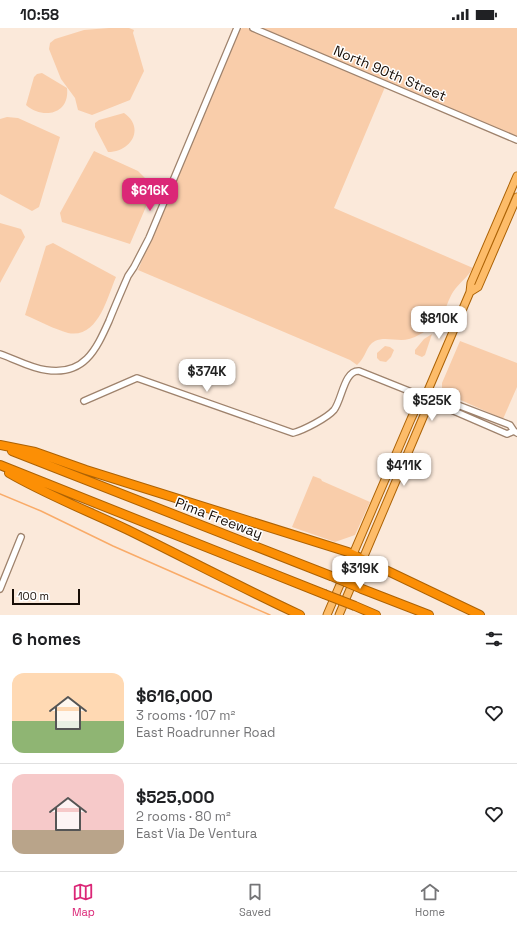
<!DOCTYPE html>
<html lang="en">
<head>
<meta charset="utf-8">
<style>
  :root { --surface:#fff; --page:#f6f6f6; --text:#202124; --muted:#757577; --line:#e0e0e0; --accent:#db2777 }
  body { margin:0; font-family:"Space Grotesk",sans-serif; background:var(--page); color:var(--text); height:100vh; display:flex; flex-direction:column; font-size:15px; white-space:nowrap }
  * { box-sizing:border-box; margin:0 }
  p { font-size:13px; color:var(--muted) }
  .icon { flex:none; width:22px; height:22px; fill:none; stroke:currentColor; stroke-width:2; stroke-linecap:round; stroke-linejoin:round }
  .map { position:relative; height:587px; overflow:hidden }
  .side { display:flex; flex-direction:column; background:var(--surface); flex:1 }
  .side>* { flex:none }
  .scale { position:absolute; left:12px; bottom:10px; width:68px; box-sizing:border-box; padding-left:4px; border:2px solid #170d06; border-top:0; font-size:11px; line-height:14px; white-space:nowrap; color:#170d06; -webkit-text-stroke:3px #fff; paint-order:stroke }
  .price { position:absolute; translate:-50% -34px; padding:0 9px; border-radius:8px; background:#fff; color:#222; font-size:13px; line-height:26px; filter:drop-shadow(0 1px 2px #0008) }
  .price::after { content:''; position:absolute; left:50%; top:24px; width:12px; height:9px; margin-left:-6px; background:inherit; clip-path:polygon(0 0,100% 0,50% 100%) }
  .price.active { background:var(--accent); color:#fff }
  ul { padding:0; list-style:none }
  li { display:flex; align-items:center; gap:12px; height:100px; padding:0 12px }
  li+li { border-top:1px solid var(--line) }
  li span { display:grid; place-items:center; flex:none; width:112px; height:80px; border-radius:12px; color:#555 }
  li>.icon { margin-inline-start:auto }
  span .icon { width:48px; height:48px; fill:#fffc; stroke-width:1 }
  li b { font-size:17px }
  h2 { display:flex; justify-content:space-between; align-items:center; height:48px; padding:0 12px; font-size:17px }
  .status { display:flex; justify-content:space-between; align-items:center; height:28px; padding:0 20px; background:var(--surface); direction:ltr }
  .status svg { height:11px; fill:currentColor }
  .menu { display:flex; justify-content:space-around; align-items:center; height:56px; border-top:1px solid var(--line); background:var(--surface); font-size:11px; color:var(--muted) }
  .menu a { display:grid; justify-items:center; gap:2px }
  .menu .active { color:var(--accent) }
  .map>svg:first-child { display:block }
</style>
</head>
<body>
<div class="status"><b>10:58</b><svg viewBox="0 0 49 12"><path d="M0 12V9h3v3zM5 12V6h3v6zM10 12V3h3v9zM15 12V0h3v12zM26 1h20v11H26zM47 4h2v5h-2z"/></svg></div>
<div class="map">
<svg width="517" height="587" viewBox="0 0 517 587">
  <rect width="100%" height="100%" fill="#fbe9da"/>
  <path fill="#f9cdaa" d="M109 0H129L134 2 133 5 144 43 130 72 92 87 78 82 75 70 61 51 49 21 50 15 55 11 84 2Z
    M242 0H247L385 59 334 180 473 240C468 249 459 255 453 264 448 272 446 281 442 289 437 297 418 309 409 311 398 314 385 308 375 313 366 317 366 330 357 337L350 332 138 242 238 3Z
    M259 0H517V110Z
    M42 45 67 60C70 86 43 92 26 77L34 49 37 46Z
    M124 85C145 99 132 124 108 124L95 99V95L99 92Z
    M7 89 18 90 60 109 39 179 32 183 0 166V91Z
    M94 123 138 143 145 150 148 157V174L130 216 62 194 60 185Z
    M0 195 21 201 25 209 0 255Z
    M53 215 116 249C107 270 98 311 68 305 54 301 39 293 25 287L46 218Z
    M432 306 425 327 422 329 415 326V322L424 311Z
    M460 313 517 335V359L503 391 445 365 442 362V355Z
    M385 318 390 319 394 322 391 329 386 334 380 333 377 330V325Z
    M313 448 321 451 322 453 370 474 355 507 335 514 292 499Z"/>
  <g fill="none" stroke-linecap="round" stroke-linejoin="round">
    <path stroke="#f9ab68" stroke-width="1.5" d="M0 466 41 483 113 518 270 587"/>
    <g stroke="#9e826c" stroke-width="8">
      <path id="minor" d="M253 0 517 112
        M0 326C15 331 30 340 46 342 84 348 96 322 109 293 115 278 122 262 128 248L134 239 149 210 237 0
        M430 369 440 377 507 406 514 403
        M84 373 137 350 293 405C304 402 327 390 334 382 342 372 344 342 359 343L414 365 442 371 510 397 514 403 517 405
        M0 561 21 509"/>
    </g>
    <g stroke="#ac6205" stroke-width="9">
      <path id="major" d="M470 264 478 259 517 169
        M327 587 411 391 418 376 426 367 470 264 471 255 517 148
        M339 587 427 380 426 367"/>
    </g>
    <g stroke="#ac6205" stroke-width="10">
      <path id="highway" d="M0 417 35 424 86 442 348 524 480 587
        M12 423 331 548
        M0 437 324 566
        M9 445C47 467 88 483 128 502 185 530 242 560 300 587
        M362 561 429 587
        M355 578 376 587"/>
    </g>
    <use href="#minor" stroke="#fff" stroke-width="5.5"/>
    <use href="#major" stroke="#fdbc69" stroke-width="7"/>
    <use href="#highway" stroke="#fc8f05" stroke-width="8"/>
    <g stroke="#ac6205" stroke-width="10" stroke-linecap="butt">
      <path id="highway-bridge" d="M331 548 362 561
        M324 566 355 578"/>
    </g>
    <use href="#highway-bridge" stroke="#fc8f05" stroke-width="8"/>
  </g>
  <g text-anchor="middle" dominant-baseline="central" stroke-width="3" stroke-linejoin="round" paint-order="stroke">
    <g font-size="14" fill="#170d06" stroke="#fff">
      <text transform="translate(390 45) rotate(23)">North 90th Street</text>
      <text transform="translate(219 490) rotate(21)">Pima Freeway</text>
    </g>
  </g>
</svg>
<div class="scale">100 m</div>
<b class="price active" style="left:150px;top:184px">$616K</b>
<b class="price" style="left:439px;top:312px">$810K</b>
<b class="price" style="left:207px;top:365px">$374K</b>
<b class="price" style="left:432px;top:394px">$525K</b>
<b class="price" style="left:404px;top:459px">$411K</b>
<b class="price" style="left:360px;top:562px">$319K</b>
</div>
<section class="side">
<h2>6 homes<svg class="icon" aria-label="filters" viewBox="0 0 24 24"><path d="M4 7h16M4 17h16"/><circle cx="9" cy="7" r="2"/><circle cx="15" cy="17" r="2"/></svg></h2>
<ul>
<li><span style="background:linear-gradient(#ffd9b3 60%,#8fb573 0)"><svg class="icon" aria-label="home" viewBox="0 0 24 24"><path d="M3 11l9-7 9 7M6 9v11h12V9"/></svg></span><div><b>$616,000</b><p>3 rooms · 107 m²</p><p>East Roadrunner Road</p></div><svg class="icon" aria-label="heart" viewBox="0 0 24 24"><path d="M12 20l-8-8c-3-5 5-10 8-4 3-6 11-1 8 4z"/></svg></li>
<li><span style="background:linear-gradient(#f6c9c9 70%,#b9a48a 0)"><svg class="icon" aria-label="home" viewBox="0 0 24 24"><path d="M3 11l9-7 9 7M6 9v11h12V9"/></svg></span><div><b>$525,000</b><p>2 rooms · 80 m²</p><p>East Via De Ventura</p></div><svg class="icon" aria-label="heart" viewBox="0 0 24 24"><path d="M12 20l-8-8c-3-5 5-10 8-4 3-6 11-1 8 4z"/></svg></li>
</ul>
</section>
<nav class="menu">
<a class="active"><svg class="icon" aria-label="map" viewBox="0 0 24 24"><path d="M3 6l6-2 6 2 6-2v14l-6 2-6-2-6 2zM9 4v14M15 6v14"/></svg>Map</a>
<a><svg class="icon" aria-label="saved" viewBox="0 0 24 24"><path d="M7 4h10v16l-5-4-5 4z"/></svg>Saved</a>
<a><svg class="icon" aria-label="home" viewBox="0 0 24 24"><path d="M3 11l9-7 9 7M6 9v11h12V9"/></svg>Home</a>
</nav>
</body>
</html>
